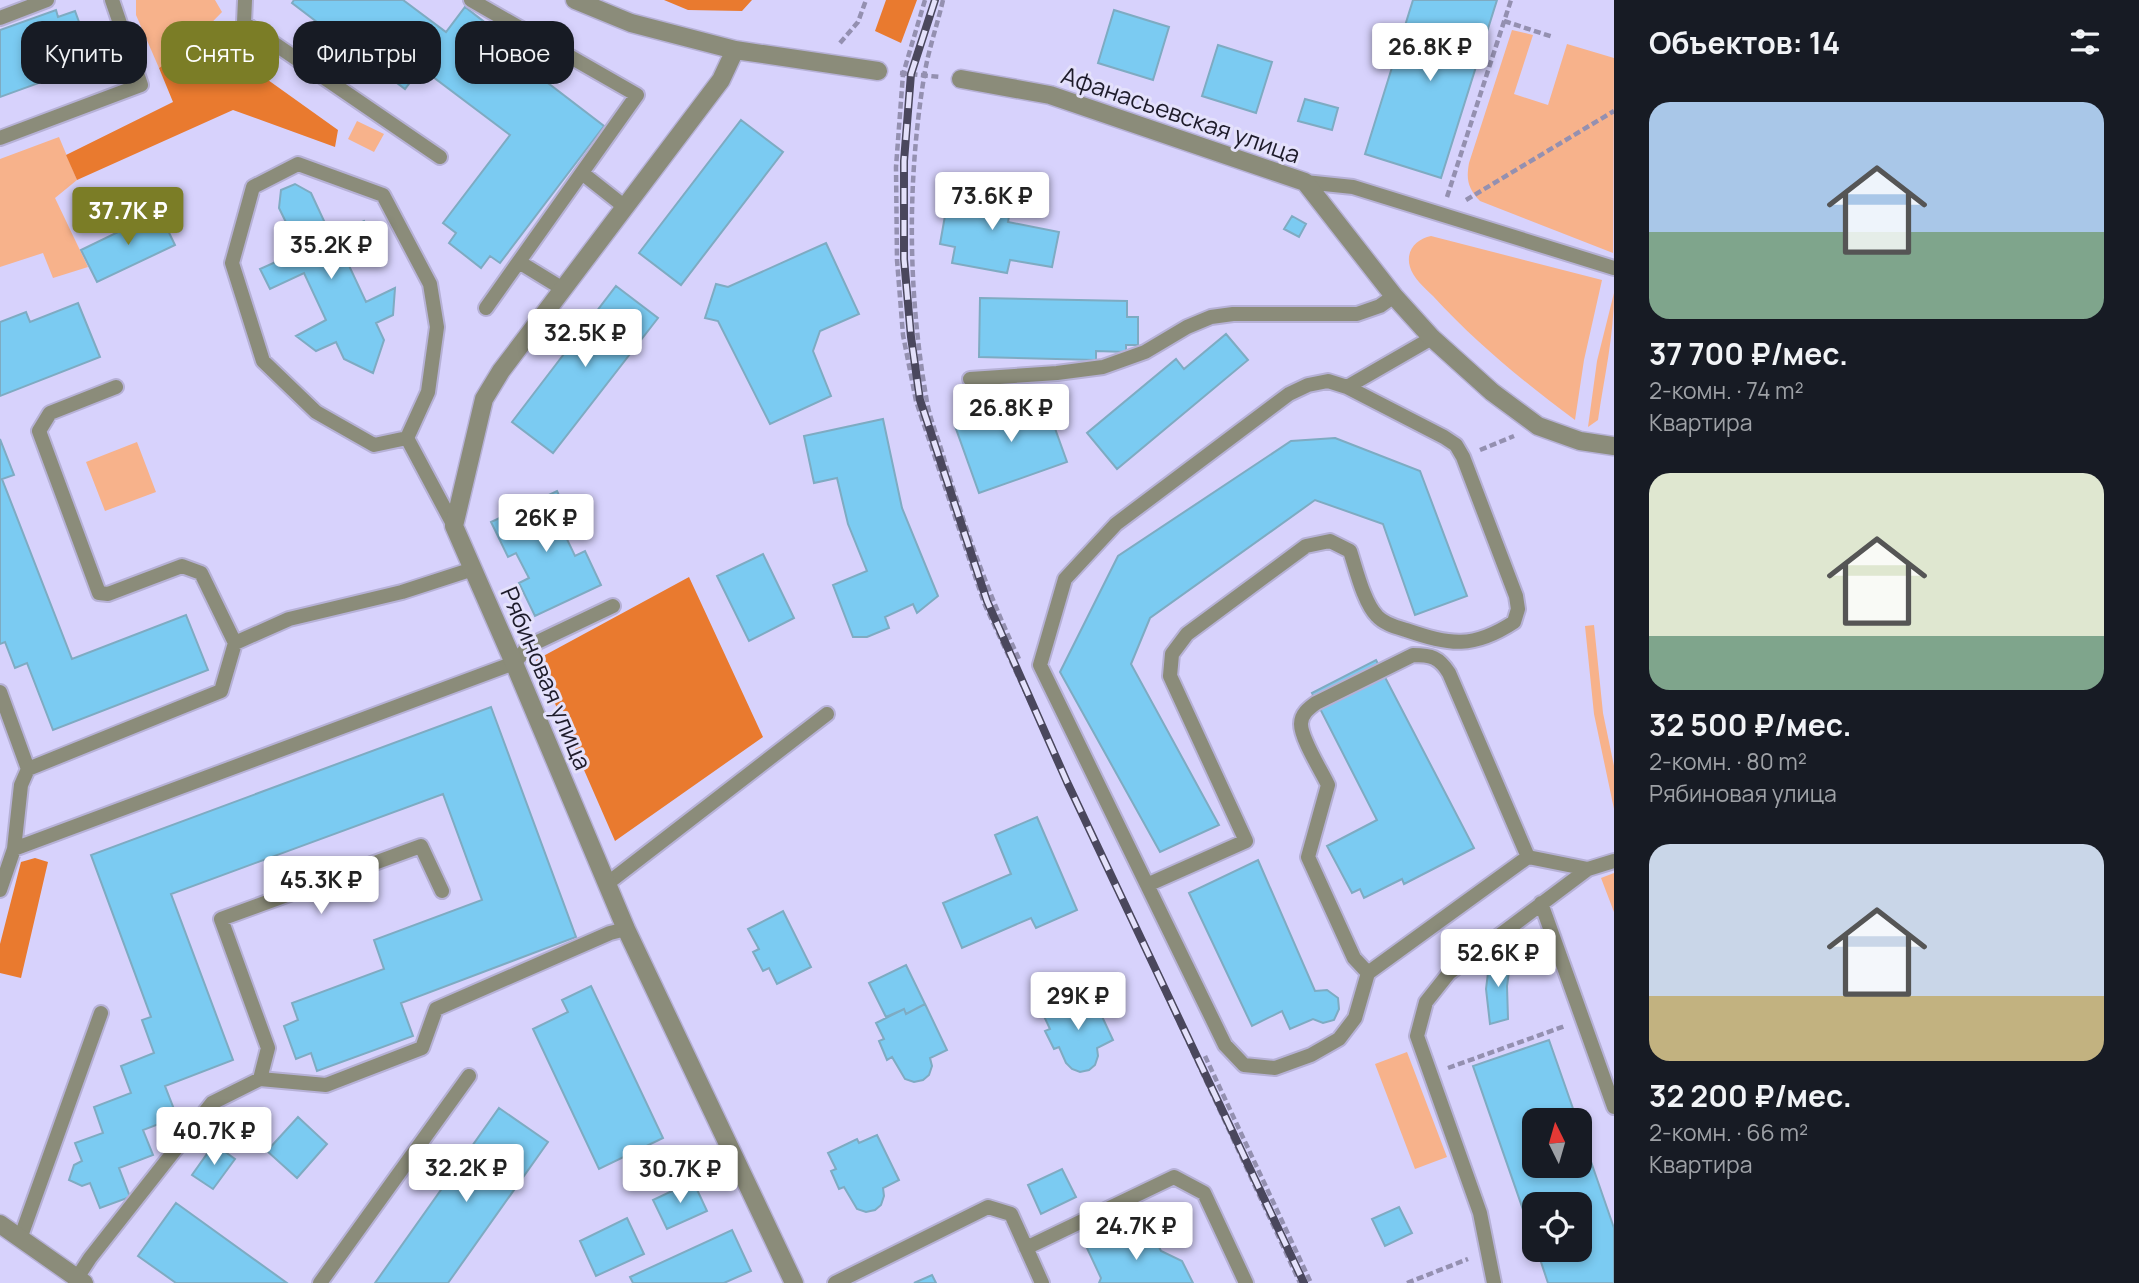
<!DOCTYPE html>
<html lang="ru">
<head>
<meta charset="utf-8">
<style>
  :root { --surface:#171b24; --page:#20242c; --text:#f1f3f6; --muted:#9ea1a6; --accent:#7b7d26 }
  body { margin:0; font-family:Manrope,sans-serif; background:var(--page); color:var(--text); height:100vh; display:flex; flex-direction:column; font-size:26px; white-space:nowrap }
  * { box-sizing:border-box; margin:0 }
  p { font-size:23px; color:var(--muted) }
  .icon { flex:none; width:38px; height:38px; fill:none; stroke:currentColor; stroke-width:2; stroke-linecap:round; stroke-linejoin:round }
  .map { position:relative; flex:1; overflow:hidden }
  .sheet { display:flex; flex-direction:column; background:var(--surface); width:525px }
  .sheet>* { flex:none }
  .guide { position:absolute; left:21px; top:21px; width:665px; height:63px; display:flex; gap:14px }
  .needle { width:46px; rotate:355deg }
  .tools { position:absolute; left:1522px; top:1108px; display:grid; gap:14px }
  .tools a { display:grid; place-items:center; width:70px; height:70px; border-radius:14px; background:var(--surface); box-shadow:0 4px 10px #0003; font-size:35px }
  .price { position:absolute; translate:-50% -60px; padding:0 16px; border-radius:7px; background:#fff; color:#222; font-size:23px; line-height:46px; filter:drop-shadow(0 2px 4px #0008) }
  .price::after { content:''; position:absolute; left:50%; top:42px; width:21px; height:16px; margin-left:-10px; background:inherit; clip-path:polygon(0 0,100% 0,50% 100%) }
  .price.selected { background:var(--accent); color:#fff }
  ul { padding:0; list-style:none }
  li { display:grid; align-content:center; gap:14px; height:371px; padding:0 35px }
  li span { display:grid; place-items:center; height:217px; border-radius:21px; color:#555 }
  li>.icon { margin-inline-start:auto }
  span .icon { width:126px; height:126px; fill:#fffc; stroke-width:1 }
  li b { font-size:30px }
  h2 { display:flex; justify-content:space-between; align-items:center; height:84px; padding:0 35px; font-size:30px }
  .tag { padding:0 24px; border-radius:21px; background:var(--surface); box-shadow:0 4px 10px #0003; font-size:24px; line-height:63px }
  .tag.selected { background:var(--accent); color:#fff }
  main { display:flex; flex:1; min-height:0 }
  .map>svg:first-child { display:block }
</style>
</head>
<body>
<main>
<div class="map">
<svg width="1614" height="1283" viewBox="0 0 1614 1283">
  <rect width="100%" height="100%" fill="#d7d2fc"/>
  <path fill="#f7b28b" d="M136 0H215L222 12 184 51 159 68 136 15Z
    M1512 30 1533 35 1514 94 1548 105 1567 44 1614 58 1613 253 1480 201C1468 188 1466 180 1469 163Z
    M357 121 384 134 374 152 348 139Z
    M59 137 77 180 55 198 88 267 53 278 43 253 0 267V159Z
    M1431 236 1602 280 1584 360 1575 420C1524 382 1476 343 1433 296 1425 288 1413 278 1410 267 1405 250 1417 239 1431 236Z
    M1614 293C1614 336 1604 378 1598 420L1588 427 1597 361Z
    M137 442 156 492 105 511 86 462Z
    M1594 625 1603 713 1614 766V809L1594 714 1585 626Z
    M1614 873V912L1601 878Z
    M1407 1052 1447 1157 1415 1169 1375 1064Z"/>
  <path fill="#e97a2f" d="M664 0H752L742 11 688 10Z
    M886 0H917L901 43 875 31Z
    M184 51 209 73 233 55 338 130 335 147 233 110 77 180 66 155 173 102 159 68Z
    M689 577 763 737 615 841 536 660Z
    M35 858 48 862 21 978 0 973V944L21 862Z"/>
  <path fill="#7bcbf2" stroke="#7eabc2" stroke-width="2" d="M294 0H403L446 32 465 7 554 76 548 83 604 126 500 263 490 256 481 268 449 243 456 233 443 223 510 135 421 68 405 89 292 3Z
    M1413 0H1497L1441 178 1365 154Z
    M56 10 58 17 75 11 94 63 0 97V30Z
    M1114 10 1169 27 1153 80 1098 63Z
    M1218 45 1272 62 1256 113 1202 96Z
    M1305 99 1338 108 1332 130 1298 121Z
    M741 120 783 152 681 285 639 253Z
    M951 182 1013 194 1008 222 1059 232 1052 267 1010 260 1007 273 952 263 955 247 940 244Z
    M295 184 311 193 331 236 364 221 373 241 344 255 366 302 395 288 393 315 376 323 384 340 373 373 344 359 336 342 316 351 296 336 326 320 304 273 270 289 260 269 300 251 279 208 281 190Z
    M159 212 175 245 97 282 81 250Z
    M1292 216 1306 224 1299 237 1284 229Z
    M826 243 859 314 820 331 813 351 831 396 770 424 718 321 705 318 716 284 728 287Z
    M616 286 658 318 553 453 512 422Z
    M980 298 1127 301V317H1138V345H1126V352L1096 351V360L979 357Z
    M78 303 100 357 0 396V322L26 312 30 322Z
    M1226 334 1248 360 1117 469 1087 433 1176 359 1184 369Z
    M1043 395 1067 462 979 493 955 426Z
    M883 419 902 508 938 596 917 613 913 604 885 617 889 628 867 637H853L833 585 867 571 848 524 837 478 814 483 804 436Z
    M1335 438 1420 471 1467 596 1415 615 1383 524 1315 500 1150 618 1131 664 1219 825 1160 852 1060 672 1118 556 1291 441Z
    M0 439 14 475 2 479 72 659 186 615 208 670 53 730 27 663 15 668 5 642 0 644Z
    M557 491 573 526 563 531 575 556 585 551 601 585 535 616 519 583 529 578 516 553 508 557 491 522Z
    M763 554 794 618 749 641 717 576Z
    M1376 660 1474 848 1404 884 1402 879 1364 898 1360 889 1352 893 1327 846 1377 820 1312 693Z
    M491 707 576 937 401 1003 413 1036 317 1071 311 1053 296 1059 284 1026 298 1020 292 1003 384 969 374 940 482 900 443 794 171 894 233 1060 165 1086 177 1117 143 1130 153 1155 119 1168 130 1197 100 1208 90 1183 82 1186 69 1180 74 1165 82 1161 75 1143 103 1133 94 1107 131 1093 121 1066 154 1053 142 1020 151 1017 91 855Z
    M1037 817 1077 910 1036 928 1031 918 962 948 943 903 1011 874 995 835Z
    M1258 860 1315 991 1327 990 1338 998 1339 1009 1334 1020 1323 1023 1313 1019 1290 1029 1282 1011 1252 1026 1189 893Z
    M783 911 811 967 777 984 769 968 763 971 753 952 759 949 748 929Z
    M1490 957 1511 958 1507 986 1508 1019 1490 1024 1486 989Z
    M906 965 925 1004 906 1014 904 1009 886 1017 869 983Z
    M591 986 663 1138 599 1169 533 1029 568 1012 562 1000Z
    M1092 995 1113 1040 1097 1048 1098 1056 1095 1065 1089 1070 1080 1072 1072 1069 1066 1063 1059 1047 1054 1049 1045 1031 1050 1029 1042 1012 1071 999 1073 1003Z
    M925 1004 947 1050 930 1058 932 1066 929 1075 923 1080 914 1082 905 1079 892 1057 887 1060 879 1041 884 1039 876 1023 904 1009 906 1014Z
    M1549 1040 1577 1120H1535V1166H1580V1130L1614 1228V1283H1548L1537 1250H1580V1204H1535V1244L1473 1066Z
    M499 1108 548 1142 448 1283H375Z
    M298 1117 327 1144 297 1178 267 1151Z
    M877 1135 899 1180 883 1188 884 1196 881 1205 875 1210 866 1212 857 1209 844 1187 839 1189 831 1171 836 1169 828 1153 857 1139 859 1143Z
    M214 1144 235 1159 213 1189 192 1175Z
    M1062 1169 1076 1197 1041 1214 1028 1185Z
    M693 1181 707 1211 667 1229 653 1200Z
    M176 1203 287 1283H176L138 1256Z
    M1399 1207 1412 1233 1385 1246 1372 1219Z
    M627 1218 644 1254 596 1276 580 1241Z
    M732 1230 751 1271 724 1283H633L630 1277Z
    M1119 1231 1125 1245 1152 1233 1161 1251 1182 1261 1193 1283H1099L1101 1278 1086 1246Z
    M932 1275 936 1283H914Z"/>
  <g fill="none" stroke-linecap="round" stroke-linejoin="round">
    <g stroke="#b6b1d6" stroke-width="18">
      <path id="lane" d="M245 0 244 23 440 157
        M471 0 637 95 486 308
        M0 18 47 0
        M0 138 141 85 112 0
        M582 173 625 207
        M1305 182 1353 187 1614 268
        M519 262 563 289
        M970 379 1057 373 1103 367 1145 352 1187 327 1211 317 1233 314H1357L1380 306 1394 296
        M116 387 50 413 39 431 99 593 108 594 182 566 201 573 235 643
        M1347 387 1432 338
        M407 438 374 445 316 412 263 361 232 263 253 187 298 164 383 195 430 284 437 327 428 392 407 438 454 526
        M0 692 28 769 21 785 14 849 0 890
        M28 769 221 691 235 643 289 619 402 592 473 569
        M14 849 514 663 529 646 613 606
        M608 883 827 714
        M1147 885 1246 841 1170 676 1172 654 1187 634 1306 546 1330 541 1350 551C1356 569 1364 603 1377 616 1384 624 1396 627 1406 630 1450 645 1473 649 1514 622L1518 609 1516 596 1463 457 1456 445 1444 437 1347 387 1328 381 1308 385 1289 394 1116 524 1065 579 1040 665 1225 1045 1244 1065 1275 1068 1311 1055 1339 1039 1355 1018 1368 973 1528 857
        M1541 903 1614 1107
        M1500 957 1503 933
        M1368 973 1354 958 1308 857 1328 785C1321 770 1301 739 1301 724 1301 714 1309 708 1316 703L1413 655C1431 655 1439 657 1449 673L1528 857 1588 869 1614 861
        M260 1079 326 1085 422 1048 436 1009 610 933 626 929
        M20 1239 101 1013
        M1026 1248 1174 1177 1204 1193 1246 1283
        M77 1278 90 1258 212 1103 260 1079 268 1048 221 919 421 846 442 891
        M320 1283 469 1076
        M835 1283 988 1207 1011 1214 1042 1283
        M1494 1283 1480 1213 1417 1036 1426 1002 1449 973 1588 869"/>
    </g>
    <g stroke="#b6b1d6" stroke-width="21">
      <path id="street" d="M575 0 631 23 735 50 878 71
        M735 50 721 80 501 371 484 399 454 526 514 663 626 929 794 1283
        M961 79 1050 95 1305 182 1394 296 1432 338 1492 392 1538 426 1580 441 1614 446
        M0 1224 84 1283"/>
    </g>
    <path stroke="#9490b0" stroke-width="4.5" stroke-dasharray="7 3.5" stroke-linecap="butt" d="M925 0 903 74 896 167 897 260 903 335 916 401 984 603 1300 1283
      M943 0C937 26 928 51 924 77 907 182 908 291 926 396 929 418 939 440 945 462 966 531 989 596 1020 661
      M1504 21 1553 37
      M840 43 858 22 866 0
      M900 73 940 77
      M1447 197 1511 0
      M1466 200 1614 111
      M1480 450 1514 436
      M1205 1056 1311 1283
      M1448 1068 1565 1026
      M1407 1283 1468 1259"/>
    <use href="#lane" stroke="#8b8c7a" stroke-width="14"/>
    <use href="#street" stroke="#8b8c7a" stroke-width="18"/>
    <g stroke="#4a475d" stroke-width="8">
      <path id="rail" d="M935 0 911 74 904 161V259L911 337 920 400 987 601 1067 782 1304 1283"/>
    </g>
    <use href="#rail" stroke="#e4e1fb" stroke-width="5" stroke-dasharray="16" stroke-linecap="butt"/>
  </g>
  <g text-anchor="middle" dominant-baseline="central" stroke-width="6" stroke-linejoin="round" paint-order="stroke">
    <g font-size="24" fill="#1d1b2a" stroke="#e4e1fb">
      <text transform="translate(1181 114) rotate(19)">Афанасьевская улица</text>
      <text transform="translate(547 678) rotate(67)">Рябиновая улица</text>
    </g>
  </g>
</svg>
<div class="tools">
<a><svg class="needle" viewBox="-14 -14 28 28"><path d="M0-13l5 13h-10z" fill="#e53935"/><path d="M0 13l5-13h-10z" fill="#9ea1a6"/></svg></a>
<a><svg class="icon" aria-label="locate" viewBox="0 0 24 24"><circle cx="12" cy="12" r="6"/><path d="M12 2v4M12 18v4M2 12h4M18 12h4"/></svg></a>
</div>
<b class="price" style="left:1430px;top:83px">26.8K ₽</b>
<b class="price" style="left:992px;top:232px">73.6K ₽</b>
<b class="price selected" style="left:128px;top:247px">37.7K ₽</b>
<b class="price" style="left:331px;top:281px">35.2K ₽</b>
<b class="price" style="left:585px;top:369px">32.5K ₽</b>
<b class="price" style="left:1011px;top:444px">26.8K ₽</b>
<b class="price" style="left:546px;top:554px">26K ₽</b>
<b class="price" style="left:321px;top:916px">45.3K ₽</b>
<b class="price" style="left:1498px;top:989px">52.6K ₽</b>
<b class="price" style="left:1078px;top:1032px">29K ₽</b>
<b class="price" style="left:214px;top:1167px">40.7K ₽</b>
<b class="price" style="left:466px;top:1204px">32.2K ₽</b>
<b class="price" style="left:680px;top:1205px">30.7K ₽</b>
<b class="price" style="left:1136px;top:1262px">24.7K ₽</b>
<div class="guide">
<a class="tag">Купить</a>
<a class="tag selected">Снять</a>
<a class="tag">Фильтры</a>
<a class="tag">Новое</a>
</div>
</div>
<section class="sheet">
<h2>Объектов: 14<svg class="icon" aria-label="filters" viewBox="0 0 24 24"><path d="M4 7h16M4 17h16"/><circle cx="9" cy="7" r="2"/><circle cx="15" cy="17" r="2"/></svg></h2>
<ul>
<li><span style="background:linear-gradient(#a9c7e8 60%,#7fa58c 0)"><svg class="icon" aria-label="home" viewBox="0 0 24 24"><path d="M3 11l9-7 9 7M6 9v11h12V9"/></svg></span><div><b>37 700 ₽/мес.</b><p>2-комн. · 74 m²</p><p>Квартира</p></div></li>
<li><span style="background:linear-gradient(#dfe7d0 75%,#7fa58c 0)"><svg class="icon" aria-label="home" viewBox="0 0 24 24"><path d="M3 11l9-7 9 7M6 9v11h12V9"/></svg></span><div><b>32 500 ₽/мес.</b><p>2-комн. · 80 m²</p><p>Рябиновая улица</p></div></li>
<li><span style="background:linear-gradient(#c9d6e8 70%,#c2b280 0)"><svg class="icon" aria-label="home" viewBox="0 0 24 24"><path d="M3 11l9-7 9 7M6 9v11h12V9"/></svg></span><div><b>32 200 ₽/мес.</b><p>2-комн. · 66 m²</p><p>Квартира</p></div></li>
</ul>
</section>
</main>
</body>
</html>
